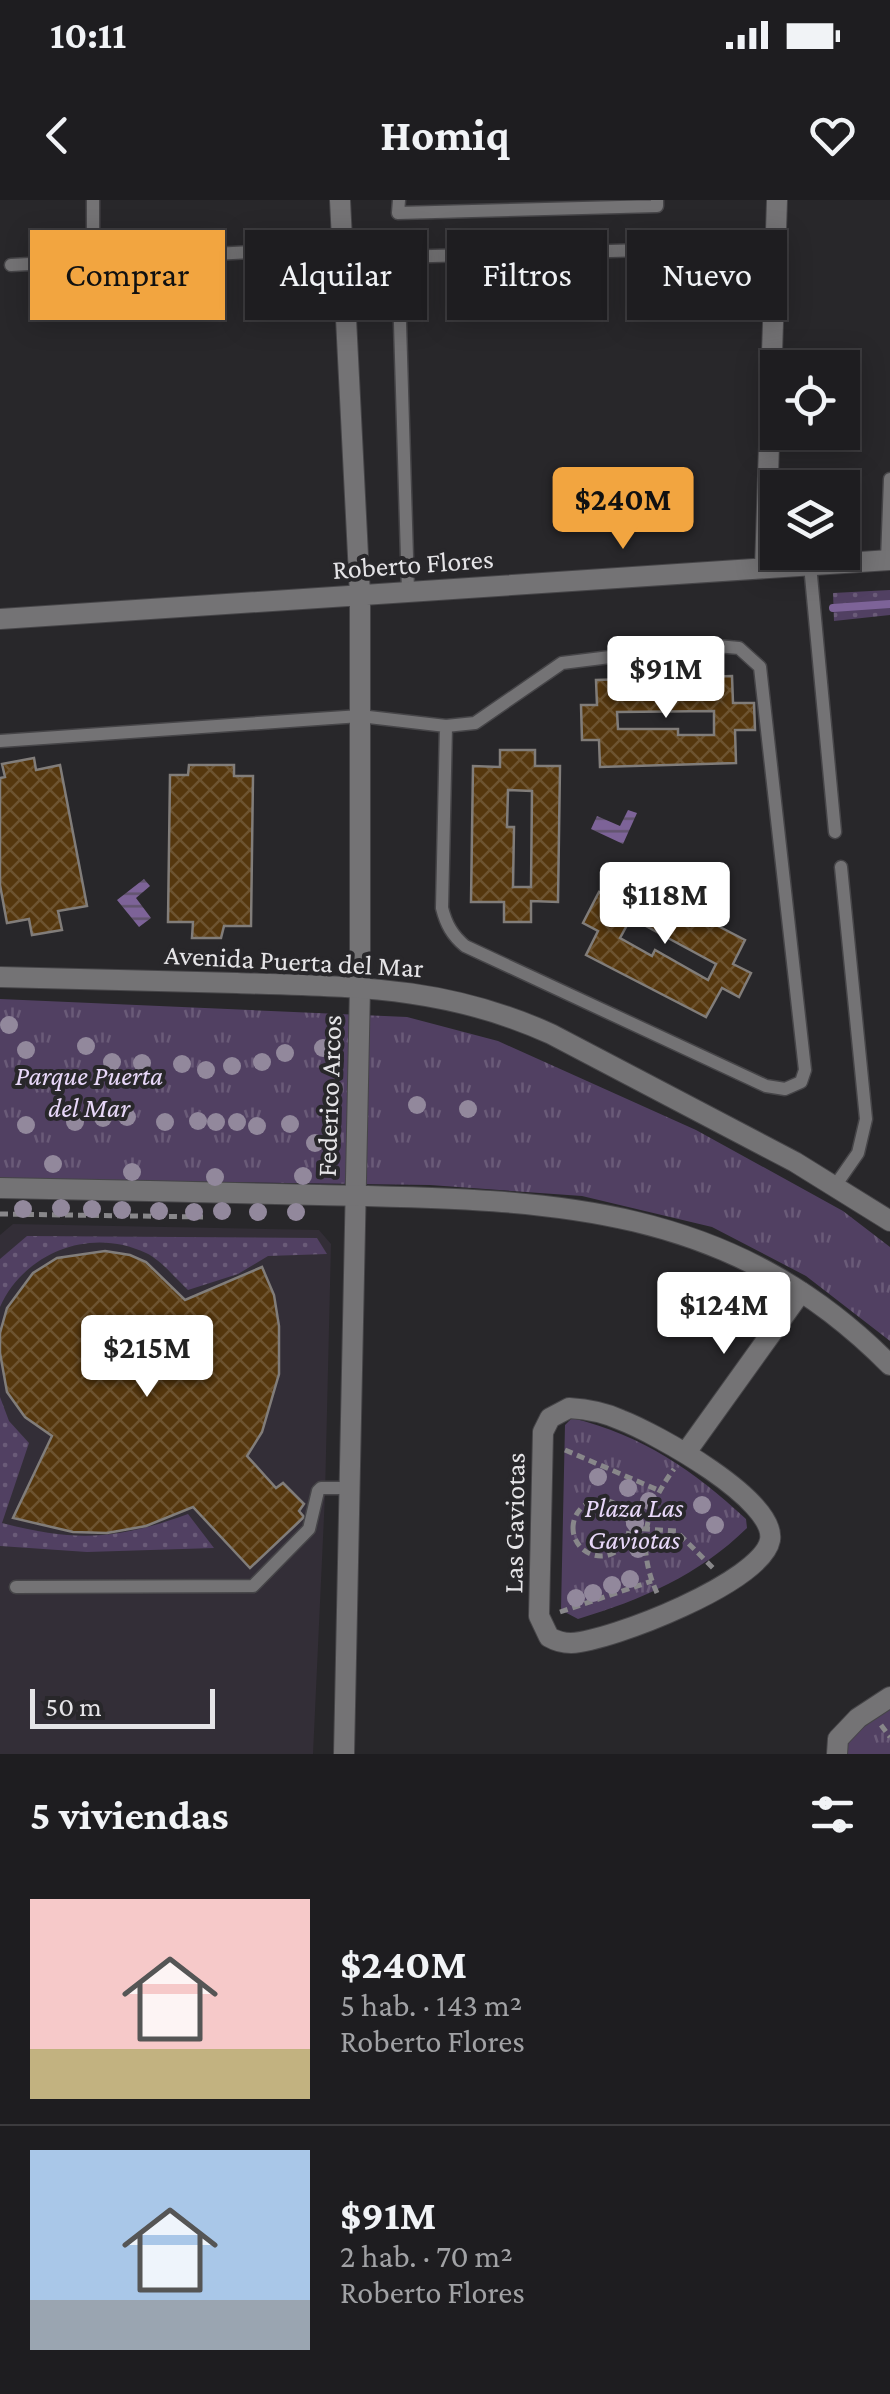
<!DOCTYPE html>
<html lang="es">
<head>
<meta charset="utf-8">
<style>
  :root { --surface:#1e1d20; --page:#2b2a2d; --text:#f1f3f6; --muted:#a1a2a5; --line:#3c3b3e; --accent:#f2a540 }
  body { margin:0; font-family:"Crimson Pro",serif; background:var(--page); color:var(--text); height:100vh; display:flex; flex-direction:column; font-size:38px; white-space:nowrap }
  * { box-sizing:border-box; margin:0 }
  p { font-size:32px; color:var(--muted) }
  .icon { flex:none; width:55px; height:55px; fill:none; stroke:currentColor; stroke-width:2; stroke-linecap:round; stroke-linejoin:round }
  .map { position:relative; height:1554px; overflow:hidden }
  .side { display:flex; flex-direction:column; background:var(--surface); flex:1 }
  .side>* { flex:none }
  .guide { position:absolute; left:30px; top:30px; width:830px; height:90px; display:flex; gap:20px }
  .tools { position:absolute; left:760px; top:150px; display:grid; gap:20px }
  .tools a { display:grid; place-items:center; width:100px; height:100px; border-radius:0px; background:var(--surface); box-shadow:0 5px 25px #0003,0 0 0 2px var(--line); font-size:50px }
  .scale { position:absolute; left:30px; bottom:25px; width:185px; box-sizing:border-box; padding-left:10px; border:5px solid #e5e4e7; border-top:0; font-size:28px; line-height:35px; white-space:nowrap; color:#e5e4e7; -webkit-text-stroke:8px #28272a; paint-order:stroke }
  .price { position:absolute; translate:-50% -85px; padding:0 22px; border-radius:10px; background:#fff; color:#222; font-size:32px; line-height:65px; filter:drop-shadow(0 2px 5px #0008) }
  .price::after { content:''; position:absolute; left:50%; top:60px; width:30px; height:22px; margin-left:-15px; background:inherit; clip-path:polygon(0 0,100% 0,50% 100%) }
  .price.active { background:var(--accent); color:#111 }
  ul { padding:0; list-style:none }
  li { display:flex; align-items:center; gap:30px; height:250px; padding:0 30px }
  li+li { border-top:2px solid var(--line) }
  li span { display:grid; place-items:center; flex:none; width:280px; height:200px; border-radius:0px; color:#555 }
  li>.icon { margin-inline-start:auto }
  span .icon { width:120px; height:120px; fill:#fffc; stroke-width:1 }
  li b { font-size:42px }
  h2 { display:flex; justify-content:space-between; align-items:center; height:120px; padding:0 30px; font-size:42px }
  .tag { padding:0 35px; border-radius:0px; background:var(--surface); box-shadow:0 5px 25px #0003,0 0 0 2px var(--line); font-size:35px; line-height:90px }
  .tag.active { background:var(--accent); color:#111 }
  .status { display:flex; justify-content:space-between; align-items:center; height:70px; padding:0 50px; background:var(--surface); direction:ltr }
  .status svg { height:28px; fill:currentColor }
  header { display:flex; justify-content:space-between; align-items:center; height:130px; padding:0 30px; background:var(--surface); font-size:45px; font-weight:700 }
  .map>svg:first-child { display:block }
</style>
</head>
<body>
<div class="status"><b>10:11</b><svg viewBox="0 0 49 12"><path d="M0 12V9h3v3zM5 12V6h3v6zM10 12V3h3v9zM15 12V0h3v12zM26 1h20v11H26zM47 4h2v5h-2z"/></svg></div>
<header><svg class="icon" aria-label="back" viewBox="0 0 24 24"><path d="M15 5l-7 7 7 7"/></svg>Homiq<svg class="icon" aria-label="heart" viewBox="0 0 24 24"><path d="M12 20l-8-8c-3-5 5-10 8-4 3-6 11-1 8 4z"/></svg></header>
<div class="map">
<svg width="890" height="1554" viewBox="0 0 890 1554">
  <defs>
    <pattern id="grass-dots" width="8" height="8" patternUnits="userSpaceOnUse" patternTransform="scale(2.5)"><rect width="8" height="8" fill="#514062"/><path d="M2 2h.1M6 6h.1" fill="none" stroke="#6a5b78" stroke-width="1.8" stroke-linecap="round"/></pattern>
    <pattern id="park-tufts" width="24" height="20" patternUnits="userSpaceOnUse" patternTransform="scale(2.5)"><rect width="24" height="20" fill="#514062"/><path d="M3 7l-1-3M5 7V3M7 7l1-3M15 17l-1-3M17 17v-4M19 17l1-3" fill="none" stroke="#6a5b78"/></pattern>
    <pattern id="water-rules" width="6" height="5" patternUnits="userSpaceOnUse" patternTransform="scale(2.5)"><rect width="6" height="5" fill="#7d6398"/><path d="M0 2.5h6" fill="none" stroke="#61546e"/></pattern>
    <pattern id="building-cross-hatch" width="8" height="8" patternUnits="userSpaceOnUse" patternTransform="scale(2.5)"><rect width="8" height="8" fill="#55370e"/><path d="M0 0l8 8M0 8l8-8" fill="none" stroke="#6d5431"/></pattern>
  </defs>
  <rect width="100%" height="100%" fill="#28272a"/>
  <path fill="#332e37" d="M13 1024 319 1030 331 1044 325 1295 313 1554H0V1035Z"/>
  <path fill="url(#grass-dots)" d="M890 390V415L834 421 833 393Z
    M27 1036 317 1038 327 1054 268 1056 238 1074 188 1090C175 1078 161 1060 146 1053 90 1026 24 1053 0 1107V1059Z
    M0 1197 9 1221 29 1243 2 1323C75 1342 117 1340 188 1314L214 1348 87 1352 0 1346Z"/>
  <path fill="url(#park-tufts)" d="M0 799 407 817 498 841 696 930 843 1011 890 1047V1141L806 1076 712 1027 582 996 430 985 0 979Z
    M572 1218C644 1236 693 1270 746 1319L747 1328C699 1375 641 1400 578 1419L561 1410 565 1225Z
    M890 1505V1554H844L845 1541Z"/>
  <path fill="url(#water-rules)" d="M628 610 637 613 623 644 591 629 597 616 620 626Z
    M144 679 150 686 136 698 151 718 139 727 117 700Z"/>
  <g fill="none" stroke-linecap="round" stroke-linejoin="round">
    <path stroke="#7d6398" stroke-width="8" d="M833 408 890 404"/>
  </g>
  <path fill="url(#building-cross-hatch)" stroke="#817d7a" stroke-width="2.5" fill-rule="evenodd" d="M732 476 733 503H754L755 530H735L736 563 600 567 599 540H582L581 505H597L596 480ZM714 511V535H678V529H618L617 512Z
    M500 550H535V566H560L558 702 531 701V722H504V702H471L473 566 500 567ZM508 590 532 591 531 687H513L514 627H507Z
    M34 558 36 570 60 565 87 706 58 711 62 730 32 735 29 719 7 723 0 685V578L5 577 2 564Z
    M189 565H234V576H253L251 726H224L221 738H192L193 722H168L170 575H188Z
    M625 678 745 740 733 764 751 773 739 797 722 788 706 817 586 755 598 731 583 723 599 692 613 699ZM631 718 716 764 708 780 655 750 652 756 620 738Z
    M105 1051 130 1055 146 1062 185 1100 262 1067 274 1095 279 1126V1174L262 1232 247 1256 276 1288 283 1283 304 1304 299 1311 304 1317 250 1368 193 1307 146 1326 107 1333 73 1332 13 1318 52 1236 25 1217 7 1192 0 1153V1133L7 1108 33 1073 57 1058Z"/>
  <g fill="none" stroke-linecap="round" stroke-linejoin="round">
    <g stroke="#464548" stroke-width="15">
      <path id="service" d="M399 0 398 13 657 6V0
        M93 60V0
        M11 65 342 47
        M887 360 890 279
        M810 365 835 632
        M408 391 398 57 645 50
        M0 541 360 516 446 526 475 523 562 463 706 445 739 448 760 467 805 870 801 882 785 889 766 886 465 746C452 735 446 724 442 708L446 526
        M835 986 858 953 866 919 841 667
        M16 1387 253 1386 309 1329 318 1291 321 1288H349"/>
    </g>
    <g stroke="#464548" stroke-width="22">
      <path id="minor" d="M340 0 360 395V787L344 1554
        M765 368 777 0
        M0 419 890 360
        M569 1208C586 1209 606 1213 621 1220 655 1233 777 1300 770 1340 762 1382 611 1441 571 1443 562 1443 556 1441 549 1437L539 1416 543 1232 550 1218Z
        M687 1251 801 1092
        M837 1554 838 1539 858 1518 890 1497"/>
    </g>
    <g stroke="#464548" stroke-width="22">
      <path id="tertiary" d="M0 777C79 779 158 781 237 783 352 787 443 785 551 834L795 962 890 1021
        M0 988C106 990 213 992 319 995 538 1000 725 998 890 1165"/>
    </g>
    <path stroke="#88878a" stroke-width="5" stroke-dasharray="8 5" stroke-linecap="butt" d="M0 1014 205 1017
      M565 1250 658 1290
      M573 1328a28 28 0 1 1 56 0a28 28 0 1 1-56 0Z
      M629 1328 676 1331 714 1369
      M657 1393C636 1347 645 1308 674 1269
      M560 1412 652 1381
      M881 1525 890 1537"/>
    <use href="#service" stroke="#747375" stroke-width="12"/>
    <use href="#minor" stroke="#747375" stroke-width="20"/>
    <use href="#tertiary" stroke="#747375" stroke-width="20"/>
  </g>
  <g fill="#92889c">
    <circle cx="9" cy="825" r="9"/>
    <circle cx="86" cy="846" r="9"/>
    <circle cx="323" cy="848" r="9"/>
    <circle cx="26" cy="850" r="9"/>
    <circle cx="285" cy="853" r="9"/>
    <circle cx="112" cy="862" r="9"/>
    <circle cx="262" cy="862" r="9"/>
    <circle cx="142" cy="863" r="9"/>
    <circle cx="182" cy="864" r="9"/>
    <circle cx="232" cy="866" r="9"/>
    <circle cx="206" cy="870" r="9"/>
    <circle cx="417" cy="905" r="9"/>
    <circle cx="468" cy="909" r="9"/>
    <circle cx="127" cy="917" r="9"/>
    <circle cx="103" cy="918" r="9"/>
    <circle cx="198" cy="921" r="9"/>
    <circle cx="75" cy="922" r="9"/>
    <circle cx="165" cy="922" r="9"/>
    <circle cx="216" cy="922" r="9"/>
    <circle cx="237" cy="922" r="9"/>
    <circle cx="290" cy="924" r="9"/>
    <circle cx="26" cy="925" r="9"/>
    <circle cx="257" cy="926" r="9"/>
    <circle cx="315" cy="943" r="9"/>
    <circle cx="53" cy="964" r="9"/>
    <circle cx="132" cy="972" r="9"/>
    <circle cx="303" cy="976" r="9"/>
    <circle cx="215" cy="977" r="9"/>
    <circle cx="61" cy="1008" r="9"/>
    <circle cx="23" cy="1009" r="9"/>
    <circle cx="92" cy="1009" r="9"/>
    <circle cx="122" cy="1010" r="9"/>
    <circle cx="159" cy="1011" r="9"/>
    <circle cx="222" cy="1011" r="9"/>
    <circle cx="194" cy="1012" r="9"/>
    <circle cx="258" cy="1012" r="9"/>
    <circle cx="296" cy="1012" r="9"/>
    <circle cx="598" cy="1277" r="9"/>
    <circle cx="628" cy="1288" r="9"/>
    <circle cx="649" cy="1301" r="9"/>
    <circle cx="702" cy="1305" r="9"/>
    <circle cx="635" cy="1323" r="9"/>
    <circle cx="715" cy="1325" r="9"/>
    <circle cx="638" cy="1349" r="9"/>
    <circle cx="630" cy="1379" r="9"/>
    <circle cx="612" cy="1385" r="9"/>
    <circle cx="593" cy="1393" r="9"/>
    <circle cx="576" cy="1398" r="9"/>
  </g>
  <g text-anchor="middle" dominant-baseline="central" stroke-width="8" stroke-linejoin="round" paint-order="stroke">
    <g font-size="28" fill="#e5e4e7" stroke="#28272a">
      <text transform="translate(413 364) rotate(-4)">Roberto Flores</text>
      <text transform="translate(294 761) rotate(3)">Avenida Puerta del Mar</text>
      <text transform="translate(329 896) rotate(-88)">Federico Arcos</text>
      <text transform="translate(514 1323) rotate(-89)">Las Gaviotas</text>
    </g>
    <g font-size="28" font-style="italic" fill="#e8d8f9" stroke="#28272a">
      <text x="89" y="875">Parque Puerta<tspan x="89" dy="32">del Mar</tspan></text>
      <text x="634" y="1307">Plaza Las<tspan x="634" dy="32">Gaviotas</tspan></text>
    </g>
  </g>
</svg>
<div class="tools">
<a><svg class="icon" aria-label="locate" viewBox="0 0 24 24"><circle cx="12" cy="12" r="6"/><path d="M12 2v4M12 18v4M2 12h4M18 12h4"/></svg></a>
<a><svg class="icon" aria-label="layers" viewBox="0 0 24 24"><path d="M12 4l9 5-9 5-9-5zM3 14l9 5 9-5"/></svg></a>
</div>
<div class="scale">50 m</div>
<b class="price active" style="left:623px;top:352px">$240M</b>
<b class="price" style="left:666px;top:521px">$91M</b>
<b class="price" style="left:665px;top:747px">$118M</b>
<b class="price" style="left:724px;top:1157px">$124M</b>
<b class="price" style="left:147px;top:1200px">$215M</b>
<div class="guide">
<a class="tag active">Comprar</a>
<a class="tag">Alquilar</a>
<a class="tag">Filtros</a>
<a class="tag">Nuevo</a>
</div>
</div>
<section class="side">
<h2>5 viviendas<svg class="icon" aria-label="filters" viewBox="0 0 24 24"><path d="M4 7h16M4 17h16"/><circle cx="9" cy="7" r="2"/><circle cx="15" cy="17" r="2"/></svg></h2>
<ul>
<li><span style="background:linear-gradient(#f6c9c9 75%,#c2b280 0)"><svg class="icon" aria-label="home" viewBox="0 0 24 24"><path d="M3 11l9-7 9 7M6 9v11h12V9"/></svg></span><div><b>$240M</b><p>5 hab. · 143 m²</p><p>Roberto Flores</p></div></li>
<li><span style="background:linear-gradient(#a9c7e8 75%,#9aa5b1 0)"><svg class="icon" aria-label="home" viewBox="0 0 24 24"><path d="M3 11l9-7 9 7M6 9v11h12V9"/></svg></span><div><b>$91M</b><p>2 hab. · 70 m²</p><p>Roberto Flores</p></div></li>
</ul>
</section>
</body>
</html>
